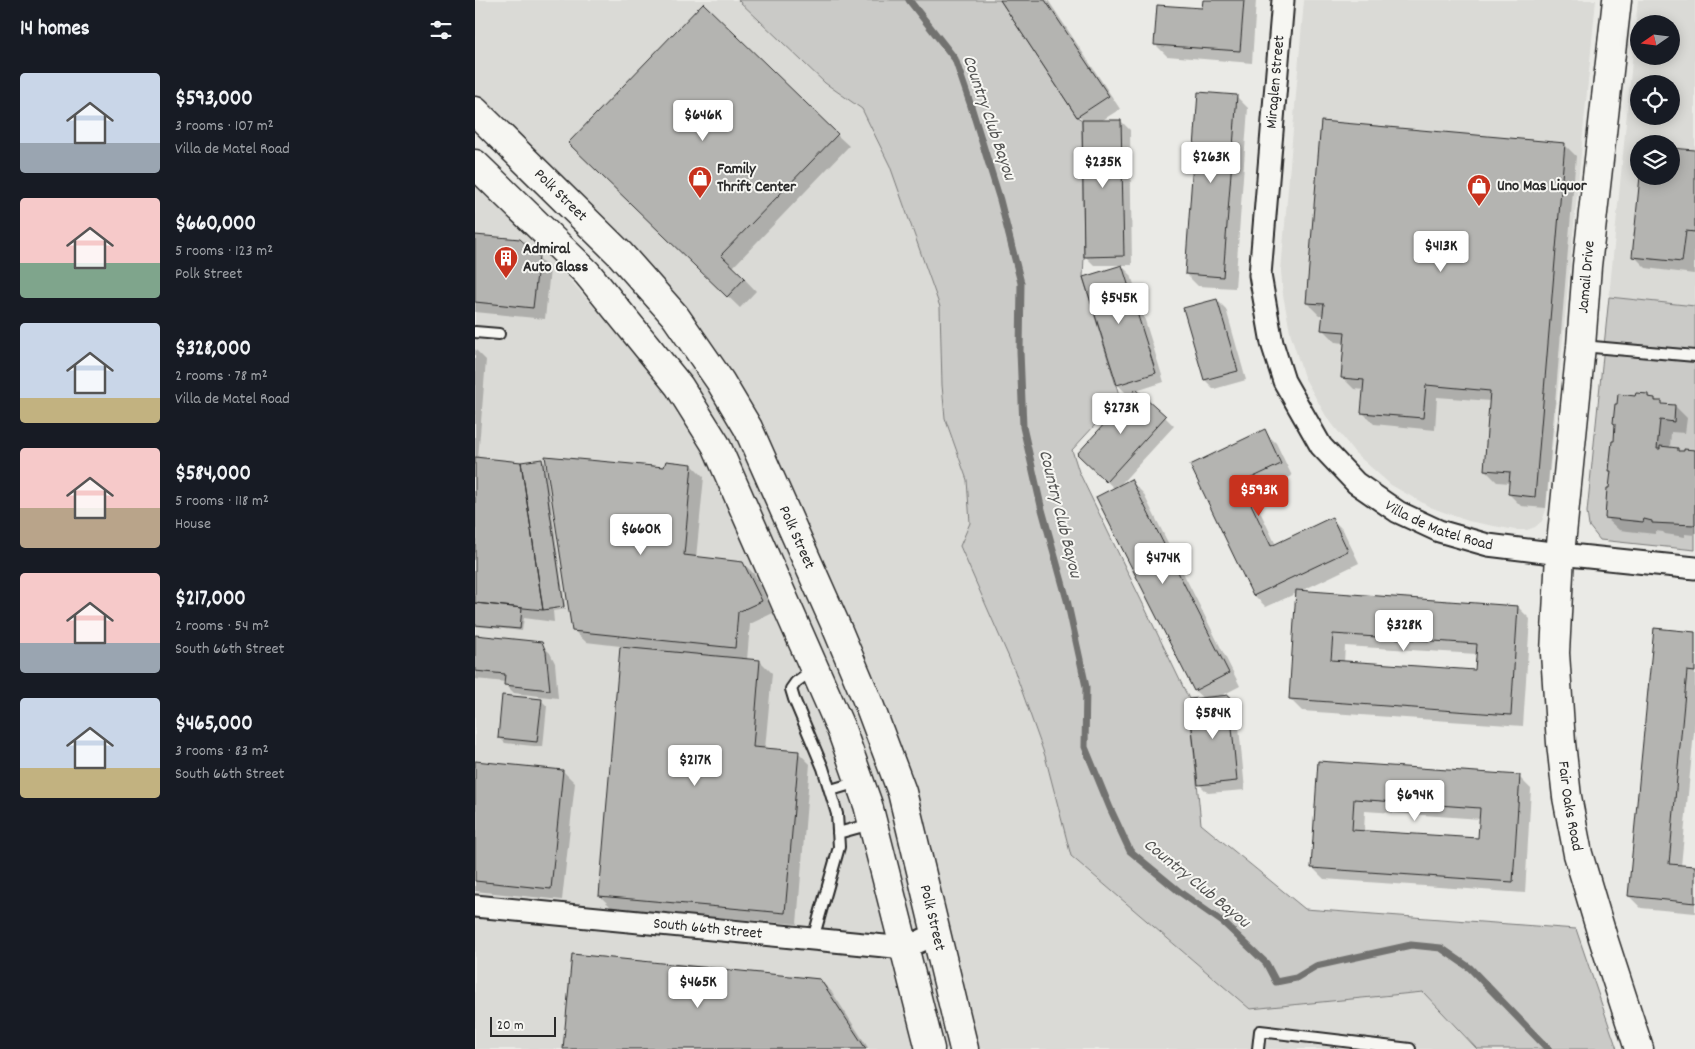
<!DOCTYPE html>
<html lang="en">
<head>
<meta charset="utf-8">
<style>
  :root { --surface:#171b24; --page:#20242c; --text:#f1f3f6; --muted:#9ea1a6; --accent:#c8321e }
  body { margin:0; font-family:Dekko,sans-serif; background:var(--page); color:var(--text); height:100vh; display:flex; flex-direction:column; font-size:19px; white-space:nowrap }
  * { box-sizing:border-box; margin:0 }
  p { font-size:16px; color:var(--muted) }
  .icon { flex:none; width:28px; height:28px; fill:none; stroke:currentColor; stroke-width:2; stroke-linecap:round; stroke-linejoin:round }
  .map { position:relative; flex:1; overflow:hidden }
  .panel { display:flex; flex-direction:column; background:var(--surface); width:475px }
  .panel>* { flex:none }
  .needle { width:32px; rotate:256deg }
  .controls { position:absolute; left:1155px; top:15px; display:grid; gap:10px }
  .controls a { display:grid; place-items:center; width:50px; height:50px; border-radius:50%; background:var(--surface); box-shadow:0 2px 12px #0003; font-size:25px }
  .scale { position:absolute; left:15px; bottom:12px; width:66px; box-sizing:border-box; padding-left:5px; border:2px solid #2b2b2b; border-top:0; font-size:14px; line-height:18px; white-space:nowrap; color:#2b2b2b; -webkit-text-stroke:4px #f6f6f2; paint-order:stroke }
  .price { position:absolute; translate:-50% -42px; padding:0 11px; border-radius:5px; background:#fff; color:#222; font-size:16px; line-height:32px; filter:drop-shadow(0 1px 2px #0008) }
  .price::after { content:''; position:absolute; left:50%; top:30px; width:15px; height:11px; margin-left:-8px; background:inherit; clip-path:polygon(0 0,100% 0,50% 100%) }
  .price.on { background:var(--accent); color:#fff }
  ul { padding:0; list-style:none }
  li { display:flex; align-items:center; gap:15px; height:125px; padding:0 20px }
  li span { display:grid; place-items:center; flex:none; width:140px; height:100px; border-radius:5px; color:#555 }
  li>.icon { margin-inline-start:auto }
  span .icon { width:60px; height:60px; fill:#fffc; stroke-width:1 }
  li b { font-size:21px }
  h2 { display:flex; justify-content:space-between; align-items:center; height:60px; padding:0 20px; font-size:21px }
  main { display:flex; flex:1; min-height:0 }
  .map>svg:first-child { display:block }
</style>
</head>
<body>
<main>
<section class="panel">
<h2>14 homes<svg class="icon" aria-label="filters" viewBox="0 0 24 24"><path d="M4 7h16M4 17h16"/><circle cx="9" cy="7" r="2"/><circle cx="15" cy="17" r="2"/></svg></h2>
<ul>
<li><span style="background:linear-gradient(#c9d6e8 70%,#9aa5b1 0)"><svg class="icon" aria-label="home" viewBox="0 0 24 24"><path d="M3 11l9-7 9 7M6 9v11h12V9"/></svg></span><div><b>$593,000</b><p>3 rooms · 107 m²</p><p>Villa de Matel Road</p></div></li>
<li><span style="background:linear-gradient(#f6c9c9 65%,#7fa58c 0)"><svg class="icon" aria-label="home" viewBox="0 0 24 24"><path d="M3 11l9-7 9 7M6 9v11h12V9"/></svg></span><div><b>$660,000</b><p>5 rooms · 123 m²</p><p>Polk Street</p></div></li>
<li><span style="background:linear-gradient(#c9d6e8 75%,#c2b280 0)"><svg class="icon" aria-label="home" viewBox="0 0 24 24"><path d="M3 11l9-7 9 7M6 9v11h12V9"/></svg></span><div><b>$328,000</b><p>2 rooms · 78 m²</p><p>Villa de Matel Road</p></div></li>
<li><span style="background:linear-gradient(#f6c9c9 60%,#b9a48a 0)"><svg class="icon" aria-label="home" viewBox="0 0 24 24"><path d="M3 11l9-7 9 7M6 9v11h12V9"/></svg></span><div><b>$584,000</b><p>5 rooms · 118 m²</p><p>House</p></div></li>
<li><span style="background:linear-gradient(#f6c9c9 70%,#9aa5b1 0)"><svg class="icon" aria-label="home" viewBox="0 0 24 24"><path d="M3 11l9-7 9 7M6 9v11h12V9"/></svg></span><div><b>$217,000</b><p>2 rooms · 54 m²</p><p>South 66th Street</p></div></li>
<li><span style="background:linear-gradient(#c9d6e8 70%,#c2b280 0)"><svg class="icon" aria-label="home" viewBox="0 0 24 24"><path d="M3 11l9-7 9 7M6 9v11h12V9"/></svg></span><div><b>$465,000</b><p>3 rooms · 83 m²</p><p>South 66th Street</p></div></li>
</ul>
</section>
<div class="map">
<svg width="1220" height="1049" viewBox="0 0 1220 1049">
  <rect width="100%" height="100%" fill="#eaeae6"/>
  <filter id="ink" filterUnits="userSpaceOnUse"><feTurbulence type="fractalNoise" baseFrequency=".02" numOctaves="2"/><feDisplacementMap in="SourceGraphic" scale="10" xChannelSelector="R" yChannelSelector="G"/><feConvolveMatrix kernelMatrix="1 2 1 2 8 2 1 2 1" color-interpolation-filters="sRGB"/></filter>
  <g filter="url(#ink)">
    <path fill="#dadad6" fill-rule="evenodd" d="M0 0H263L350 83 387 109 415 166 465 308 467 385 470 418 492 480 495 524 485 546 539 669 570 756 596 856 775 1009 948 992 1002 1049H0V181L88 272 194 391 236 347 0 94Z
      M829 0H1121L1071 510 1067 521 1060 527 1052 530H1040L993 521 955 507 916 485 880 453 851 416 829 377 816 336 808 295 806 271Z
      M1163 0H1220V306L1134 297ZM1164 24H1196V56H1164ZM1164 84H1196V116H1164ZM1164 144H1196V176H1164Z"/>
    <path fill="#cacac7" stroke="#7a7a79" d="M263 0H525L602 117 607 120 609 257 608 277 645 398 597 450 604 472 714 699 726 824 830 909 1101 929 1142 1049H1002L948 992 775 1009 596 856 570 756 539 669 485 546 495 523 492 480 470 418 467 385 465 307 415 166 387 109 350 83Z
      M1134 297 1220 306V550L1125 540 1114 526 1112 512Z"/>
    <path fill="#0003" fill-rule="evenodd" d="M526 0H573L645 109 626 121H646L655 130 657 265H619L610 256 608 121Z
      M729 0H781L777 63 692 56 680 44 728 9Z
      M761 96 773 108 760 288 723 286 711 274Z
      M362 135 374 146 258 267 281 291 265 308 107 155Z
      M1089 144 1101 156 1071 508 1046 506 1034 494 1035 483 1022 482 1010 470 1016 401 962 397 960 430 899 424 887 412 889 390 879 389 867 377 870 343 860 342 848 330 849 315H844L832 303Z
      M1220 151 1219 274 1171 268 1159 256 1196 176Z
      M0 236 63 257 75 269 70 319 0 312Z
      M647 266 656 275 689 382 652 394 643 385Z
      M742 300 751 309 771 380 739 389 730 380Z
      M0 349 11 360 3 459 46 464 67 461 70 463 90 606 77 608V610L91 608V609L78 611 79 622 49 618 47 631 0 626Z
      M1173 395 1189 405 1200 406 1212 418 1210 433 1196 432 1195 448 1202 449 1205 452 1220 451V535L1210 534V537L1190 534 1188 532 1180 531V534L1144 530 1131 518 1137 473 1135 471 1140 443 1161 397Z
      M690 417 699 426 643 487 656 481 668 493 765 686 742 698 753 697 762 706 770 790 733 793 724 784 729 699 720 691 623 497 640 489 612 463Z
      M789 431 801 443 817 476 777 495 801 545 856 518 868 530 884 563 824 592 1043 607 1055 619 1048 726 827 711 815 699 822 593 791 607 779 595 717 466ZM870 646 1002 654 1001 671 869 662Z
      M217 465 229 477 221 558 268 563 280 575 298 613 275 624 272 660 285 661 297 673 290 749 323 752 335 764 322 924 137 908 125 896 162 648 111 642 98 630 190 468Z
      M1220 633V722L1206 866 1220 868V913L1166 908 1154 896Z
      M0 637 66 644 75 653 80 663 83 698 39 693 30 684 31 682 0 679Z
      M66 700 72 706 68 747 30 743 24 737Z
      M0 762 88 771 100 783 87 900 0 891Z
      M844 763 1044 777 1056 789 1050 893 849 879 837 867ZM890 811 1006 819 1004 840 889 832Z
      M345 980 357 992 394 1049H89Z"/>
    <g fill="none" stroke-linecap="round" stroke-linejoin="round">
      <path stroke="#727270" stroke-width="7" d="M434 0 480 59 495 103 525 200 546 283 545 351 548 427 566 506 592 600 611 687 610 747 635 808 655 851 706 893 749 923 791 963 801 982 821 978 841 966 936 945 966 948 995 968 1073 1049"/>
    </g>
    <path fill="#b4b4b1" stroke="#2b2b2b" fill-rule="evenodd" d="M525 0H570L634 96 602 117Z
      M728 0H769L765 51 679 45 682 5 727 8Z
      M228 3 363 134 246 255 270 278 252 297 93 143Z
      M723 92 762 95 748 277 710 274Z
      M607 120H646L649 256 609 257Z
      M846 121 1090 143 1060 497 1033 494 1035 472 1009 470 1015 391 951 385 948 418 886 413 889 380 866 378 870 332 846 330 849 304 831 303Z
      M1196 148 1220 150V232L1211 231 1207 262 1157 257 1165 176H1196Z
      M0 235 45 239 64 256 58 308 0 302Z
      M647 265 681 373 642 385 608 277Z
      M742 299 763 371 729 380 708 308Z
      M661 389 691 416 631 482 602 454Z
      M1161 393 1173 394V397L1180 398V401H1187V404L1200 405 1199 422 1185 420 1182 449H1185V446L1203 448V451H1209V449L1220 450V524L1219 525 1177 523V521L1169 519 1168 522 1130 518 1132 488H1134L1136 471H1134L1137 441H1139L1140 424 1138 423 1140 404H1142L1143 394 1160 396Z
      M790 429 806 464 766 483 796 546 857 517 873 551 778 596 715 465Z
      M70 456 189 467 191 461 217 464 209 555 268 562 287 601 263 612 260 648 97 631Z
      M0 457 46 462 68 610 0 603Z
      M67 459 89 607 68 610 46 462Z
      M656 479 754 673 719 691 621 497Z
      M821 590 1043 606 1036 715 814 699ZM858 634 1002 644 1000 670 856 660Z
      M0 603 47 608 45 629 0 625Z
      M1179 628 1220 632V672L1212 671 1194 864 1220 866V903L1153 896Z
      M0 635 67 642 71 652 75 690 29 685 30 674 0 671Z
      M145 647 285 660 278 747 324 751 310 913 124 896Z
      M27 695 67 699 62 742 23 738Z
      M754 695 762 781 723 785 714 699Z
      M0 761 88 770 76 889 0 881Z
      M843 761 1045 775 1038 882 836 868ZM879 799 1005 808 1003 838 877 830Z
      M97 954 345 979 391 1049H88Z"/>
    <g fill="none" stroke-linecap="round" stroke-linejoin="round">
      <g stroke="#2b2b2b" stroke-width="14">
        <path id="lane" d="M0 332 24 334
          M1107 346 1220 356
          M356 790 383 782
          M363 833 396 824
          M338 939 364 847 362 814 348 768 319 699 316 689 321 682 339 669
          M783 1049 785 1031 935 1049"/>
      </g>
      <g stroke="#2b2b2b" stroke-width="25">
        <g id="street">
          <path id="s1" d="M808 0 785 275 797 343 809 381 846 446 881 483 923 512 964 531 1013 545 1085 554 1220 568"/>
          <path id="s2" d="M0 906 430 948 461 934"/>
        </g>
      </g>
      <g stroke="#2b2b2b" stroke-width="31">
        <g id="secondary">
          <path id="s3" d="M1142 0 1112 266 1106 346 1085 554 1080 653 1086 743 1092 797 1103 854 1128 938 1164 1049"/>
          <path id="s4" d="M0 111 145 254 200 316 245 381 273 428 361 626 395 707 427 792 489 1049"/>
          <path d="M0 164 112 273 204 386 241 445 366 729 393 805 455 1049"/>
        </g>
      </g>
      <use href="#lane" stroke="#f6f6f2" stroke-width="10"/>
      <use href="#street" stroke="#f6f6f2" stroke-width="21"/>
      <use href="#secondary" stroke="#f6f6f2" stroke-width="28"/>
    </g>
  </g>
  <defs>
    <g id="shop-pin" transform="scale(1.25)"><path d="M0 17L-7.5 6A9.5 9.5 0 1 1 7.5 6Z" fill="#c8321e" stroke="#f6f6f2"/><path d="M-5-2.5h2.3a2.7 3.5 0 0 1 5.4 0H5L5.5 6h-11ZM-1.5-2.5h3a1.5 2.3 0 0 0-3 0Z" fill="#fff"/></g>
    <g id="building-pin" transform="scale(1.25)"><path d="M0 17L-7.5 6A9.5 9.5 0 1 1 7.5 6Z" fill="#c8321e" stroke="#f6f6f2"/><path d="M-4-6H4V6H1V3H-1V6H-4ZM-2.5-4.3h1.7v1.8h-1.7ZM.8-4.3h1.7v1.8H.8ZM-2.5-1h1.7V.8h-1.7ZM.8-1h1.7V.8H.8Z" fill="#fff"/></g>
  </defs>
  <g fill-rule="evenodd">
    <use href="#shop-pin" x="225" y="178"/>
    <use href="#shop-pin" x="1004" y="186"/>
    <use href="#building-pin" x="31" y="258"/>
  </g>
  <g text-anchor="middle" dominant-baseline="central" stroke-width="4" stroke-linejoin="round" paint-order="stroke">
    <g font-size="16" fill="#2b2b2b" stroke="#f6f6f2">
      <text transform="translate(801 82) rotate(-85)">Miraglen Street</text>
      <text stroke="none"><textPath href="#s4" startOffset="120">Polk Street</textPath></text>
      <text transform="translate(1112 277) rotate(-85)">Jamail Drive</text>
      <text stroke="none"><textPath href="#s1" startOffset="605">Villa de Matel Road</textPath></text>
      <text stroke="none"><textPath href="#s4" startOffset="540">Polk Street</textPath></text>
      <text stroke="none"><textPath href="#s3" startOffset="810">Fair Oaks Road</textPath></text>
      <text stroke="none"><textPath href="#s4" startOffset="945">Polk Street</textPath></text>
      <text stroke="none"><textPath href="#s2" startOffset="234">South 66th Street</textPath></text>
    </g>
    <g font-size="16" font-weight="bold" fill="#2b2b2b" stroke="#f6f6f2" text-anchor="start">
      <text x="242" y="169">Family<tspan x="242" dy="18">Thrift Center</tspan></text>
      <text x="1022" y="186">Uno Mas Liquor</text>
      <text x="48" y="249">Admiral<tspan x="48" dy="18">Auto Glass</tspan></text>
    </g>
    <g font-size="18" font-style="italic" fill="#545453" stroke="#f6f6f2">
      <text transform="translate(513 118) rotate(71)">Country Club Bayou</text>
      <text transform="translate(584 514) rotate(76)">Country Club Bayou</text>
      <text transform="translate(721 884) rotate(39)">Country Club Bayou</text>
    </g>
  </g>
</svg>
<div class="controls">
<a><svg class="needle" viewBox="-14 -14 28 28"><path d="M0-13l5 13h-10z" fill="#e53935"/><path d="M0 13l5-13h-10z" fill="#9ea1a6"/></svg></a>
<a><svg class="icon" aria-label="locate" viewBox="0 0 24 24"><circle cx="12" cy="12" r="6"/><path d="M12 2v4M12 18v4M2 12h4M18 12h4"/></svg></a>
<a><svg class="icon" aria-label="layers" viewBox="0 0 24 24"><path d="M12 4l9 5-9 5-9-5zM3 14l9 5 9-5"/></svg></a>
</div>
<div class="scale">20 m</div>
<b class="price" style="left:228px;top:142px">$646K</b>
<b class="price" style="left:736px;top:184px">$263K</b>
<b class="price" style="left:628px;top:189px">$235K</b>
<b class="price" style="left:966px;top:273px">$413K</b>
<b class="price" style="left:644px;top:325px">$545K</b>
<b class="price" style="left:646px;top:435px">$273K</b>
<b class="price on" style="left:784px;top:517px">$593K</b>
<b class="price" style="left:166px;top:556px">$660K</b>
<b class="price" style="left:688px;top:585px">$474K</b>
<b class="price" style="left:929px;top:652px">$328K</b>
<b class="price" style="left:738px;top:740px">$584K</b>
<b class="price" style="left:220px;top:787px">$217K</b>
<b class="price" style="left:940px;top:822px">$694K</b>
<b class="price" style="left:223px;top:1009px">$465K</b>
</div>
</main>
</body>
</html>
